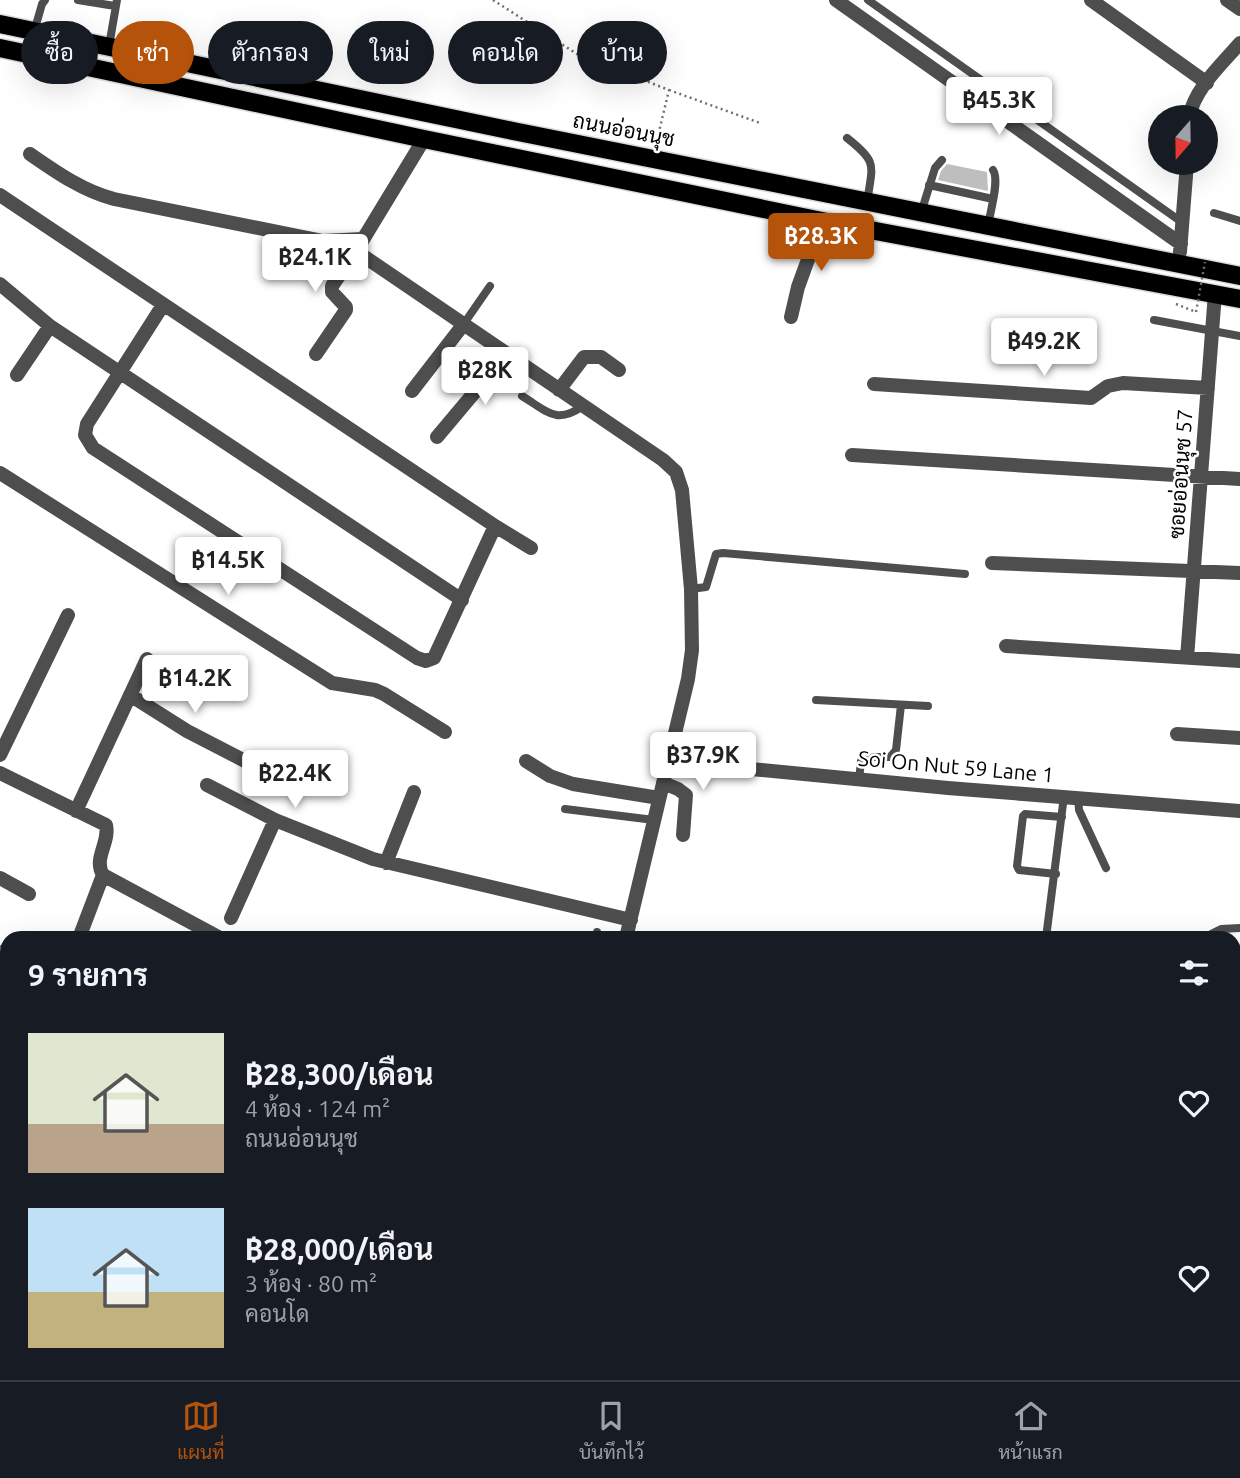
<!DOCTYPE html>
<html lang="th">
<head>
<meta charset="utf-8">
<style>
  :root { --surface:#171b24; --page:#20242c; --text:#f1f3f6; --muted:#9ea1a6; --line:#363941; --accent:#b45309 }
  body { margin:0; font-family:Ubuntu,Sarabun,sans-serif; background:var(--page); color:var(--text); height:100vh; display:flex; flex-direction:column; font-size:26px; white-space:nowrap }
  * { box-sizing:border-box; margin:0 }
  p { font-size:23px; color:var(--muted) }
  .icon { flex:none; width:38px; height:38px; fill:none; stroke:currentColor; stroke-width:2; stroke-linecap:round; stroke-linejoin:round }
  .map { position:relative; flex:1; overflow:hidden }
  .details { position:absolute; left:0px; top:931px; width:1241px; height:450px; display:flex; flex-direction:column; background:var(--surface); border-radius:21px 21px 0 0; box-shadow:0 7px 28px #0002 }
  .details>* { flex:none }
  .hud { position:absolute; left:21px; top:21px; width:700px; height:63px; display:flex; gap:14px }
  .needle { width:46px; rotate:200deg }
  .fabs { position:absolute; left:1148px; top:105px; display:grid; gap:14px }
  .fabs a { display:grid; place-items:center; width:70px; height:70px; border-radius:50%; background:var(--surface); box-shadow:0 7px 28px #0002; font-size:35px }
  .price { position:absolute; translate:-50% -60px; padding:0 16px; border-radius:7px; background:#fff; color:#222; font-size:23px; line-height:46px; filter:drop-shadow(0 2px 4px #0008) }
  .price::after { content:''; position:absolute; left:50%; top:42px; width:21px; height:16px; margin-left:-10px; background:inherit; clip-path:polygon(0 0,100% 0,50% 100%) }
  .price.active { background:var(--accent); color:#fff }
  ul { padding:0; list-style:none }
  li { display:flex; align-items:center; gap:21px; height:175px; padding:0 28px }
  li span { display:grid; place-items:center; flex:none; width:196px; height:140px; border-radius:0px; color:#555 }
  li>.icon { margin-inline-start:auto }
  span .icon { width:84px; height:84px; fill:#fffc; stroke-width:1 }
  li b { font-size:30px }
  h2 { display:flex; justify-content:space-between; align-items:center; height:84px; padding:0 28px; font-size:30px }
  .chip { padding:0 24px; border-radius:32px; background:var(--surface); box-shadow:0 7px 28px #0002; font-size:24px; line-height:63px }
  .chip.active { background:var(--accent); color:#fff }
  .tabs { display:flex; justify-content:space-around; align-items:center; height:98px; border-top:2px solid var(--line); background:var(--surface); font-size:19px; color:var(--muted) }
  .tabs a { display:grid; justify-items:center; gap:4px }
  .tabs .active { color:var(--accent) }
  .map>svg:first-child { display:block }
</style>
</head>
<body>
<div class="map">
<svg width="1240" height="1380" viewBox="0 0 1240 1380">
  <rect width="100%" height="100%" fill="#fff"/>
  <path fill="#bebebe" d="M947 164 987 172 988 191 938 180 941 171Z"/>
  <g fill="none" stroke-linecap="round" stroke-linejoin="round">
    <g stroke="#dbdbdb" stroke-width="21">
      <path id="primary" d="M0 24 513 131 1240 276
        M0 48 424 139 822 221 1240 299"/>
    </g>
    <path stroke="#707070" stroke-width="2.5" stroke-dasharray="2 3.5" stroke-linecap="butt" d="M493 0 577 54 669 90 656 144
      M669 90 760 123
      M1176 304 1196 312
      M0 946 7 949
      M0 1015 7 1018
      M1234 1127 1240 1128
      M1234 1192 1240 1193"/>
    <path stroke="#4e4e4e" stroke-width="8" d="M78 0 115 6
      M868 0 1183 223
      M34 32 42 4 45 0
      M109 46 117 0
      M847 138C879 163 872 165 867 203
      M929 185 993 199
      M921 213 935 168 942 160
      M1214 213 1240 221
      M988 226C990 212 1000 180 993 170
      M1154 320 1240 336
      M463 325 490 286
      M522 396C547 411 556 425 583 406
      M691 589 706 587 716 554 723 553 965 574
      M816 700 928 706
      M859 780 861 761 874 757H890L896 750 901 705
      M1078 797 1079 810 1106 868
      M565 809 654 820
      M1056 874 1019 870 1017 866 1023 816 1025 814 1062 817
      M596 938 597 932
      M1046 938 1064 796
      M1211 938V934L1221 929 1240 928
      M1234 1041 1240 985
      M1234 1072 1240 1073"/>
    <path stroke="#4e4e4e" stroke-width="14" d="M836 0 1181 244
      M1091 0 1207 83
      M1227 0 1240 9
      M1189 117C1195 88 1221 65 1240 43
      M30 154C56 172 83 191 114 199L323 241 363 239
      M0 195 495 526 531 548
      M356 251 663 460 676 472 682 490 691 589 692 650 688 679 626 938
      M1180 252 1187 163
      M0 284 50 326 462 600
      M163 305 87 424 85 435 93 448 417 658 426 661 434 658 495 526
      M791 317 798 287 822 221
      M316 354 346 310V307L332 292V286L356 251 424 139
      M17 375 50 326
      M874 384 1091 398 1108 386 1123 383 1208 388
      M559 390 584 357H601L619 370
      M412 391 463 325
      M437 437 506 355
      M852 455 1240 479
      M0 473 332 683 375 690 384 694 445 732
      M992 563 1240 573
      M1006 646 1240 661
      M1187 658 1215 293
      M130 695 187 731 245 761
      M1177 734 1240 738
      M0 755 68 615
      M526 761 550 776 573 784 659 798
      M668 761 948 788 1240 811
      M0 773 106 825C110 843 93 858 103 875L220 938
      M663 783 678 789 686 795 683 835
      M207 785 275 820 373 859 631 920
      M76 811 147 659
      M386 863 414 792
      M0 878 29 894
      M231 918 275 820
      M79 938 103 875
      M0 1226 7 1228
      M1234 1369H1240
      M320 1374 340 1380
      M890 1374V1380
      M1011 1374V1380
      M1136 1374V1380
      M1224 1374V1380
      M641 1380V1374
      M758 1380V1374"/>
    <use href="#primary" stroke="#000" stroke-width="18"/>
    <path stroke="#707070" stroke-width="2.5" stroke-dasharray="2 3.5" stroke-linecap="butt" d="M1196 312 1205 262"/>
  </g>
  <g text-anchor="middle" dominant-baseline="central" stroke-width="5" stroke-linejoin="round" paint-order="stroke">
    <g font-size="21" fill="#000" stroke="#fff">
      <text transform="translate(624 129) rotate(11)">ถนนอ่อนนุช</text>
      <text transform="translate(1180 474) rotate(-86)">ซอยอ่อนนุช 57</text>
      <text transform="translate(956 766) rotate(5)">Soi On Nut 59 Lane 1</text>
    </g>
  </g>
</svg>
<div class="fabs">
<a><svg class="needle" viewBox="-14 -14 28 28"><path d="M0-13l5 13h-10z" fill="#e53935"/><path d="M0 13l5-13h-10z" fill="#9ea1a6"/></svg></a>
</div>
<b class="price" style="left:999px;top:137px">฿45.3K</b>
<b class="price active" style="left:821px;top:273px">฿28.3K</b>
<b class="price" style="left:315px;top:294px">฿24.1K</b>
<b class="price" style="left:1044px;top:378px">฿49.2K</b>
<b class="price" style="left:485px;top:407px">฿28K</b>
<b class="price" style="left:228px;top:597px">฿14.5K</b>
<b class="price" style="left:195px;top:715px">฿14.2K</b>
<b class="price" style="left:703px;top:792px">฿37.9K</b>
<b class="price" style="left:295px;top:810px">฿22.4K</b>
<div class="hud">
<a class="chip">ซื้อ</a>
<a class="chip active">เช่า</a>
<a class="chip">ตัวกรอง</a>
<a class="chip">ใหม่</a>
<a class="chip">คอนโด</a>
<a class="chip">บ้าน</a>
</div>
<section class="details">
<h2>9 รายการ<svg class="icon" aria-label="filters" viewBox="0 0 24 24"><path d="M4 7h16M4 17h16"/><circle cx="9" cy="7" r="2"/><circle cx="15" cy="17" r="2"/></svg></h2>
<ul>
<li><span style="background:linear-gradient(#dfe7d0 65%,#b9a48a 0)"><svg class="icon" aria-label="home" viewBox="0 0 24 24"><path d="M3 11l9-7 9 7M6 9v11h12V9"/></svg></span><div><b>฿28,300/เดือน</b><p>4 ห้อง · 124 m²</p><p>ถนนอ่อนนุช</p></div><svg class="icon" aria-label="heart" viewBox="0 0 24 24"><path d="M12 20l-8-8c-3-5 5-10 8-4 3-6 11-1 8 4z"/></svg></li>
<li><span style="background:linear-gradient(#bfe0f5 60%,#c2b280 0)"><svg class="icon" aria-label="home" viewBox="0 0 24 24"><path d="M3 11l9-7 9 7M6 9v11h12V9"/></svg></span><div><b>฿28,000/เดือน</b><p>3 ห้อง · 80 m²</p><p>คอนโด</p></div><svg class="icon" aria-label="heart" viewBox="0 0 24 24"><path d="M12 20l-8-8c-3-5 5-10 8-4 3-6 11-1 8 4z"/></svg></li>
</ul>
</section>
</div>
<nav class="tabs">
<a class="active"><svg class="icon" aria-label="map" viewBox="0 0 24 24"><path d="M3 6l6-2 6 2 6-2v14l-6 2-6-2-6 2zM9 4v14M15 6v14"/></svg>แผนที่</a>
<a><svg class="icon" aria-label="saved" viewBox="0 0 24 24"><path d="M7 4h10v16l-5-4-5 4z"/></svg>บันทึกไว้</a>
<a><svg class="icon" aria-label="home" viewBox="0 0 24 24"><path d="M3 11l9-7 9 7M6 9v11h12V9"/></svg>หน้าแรก</a>
</nav>
</body>
</html>
